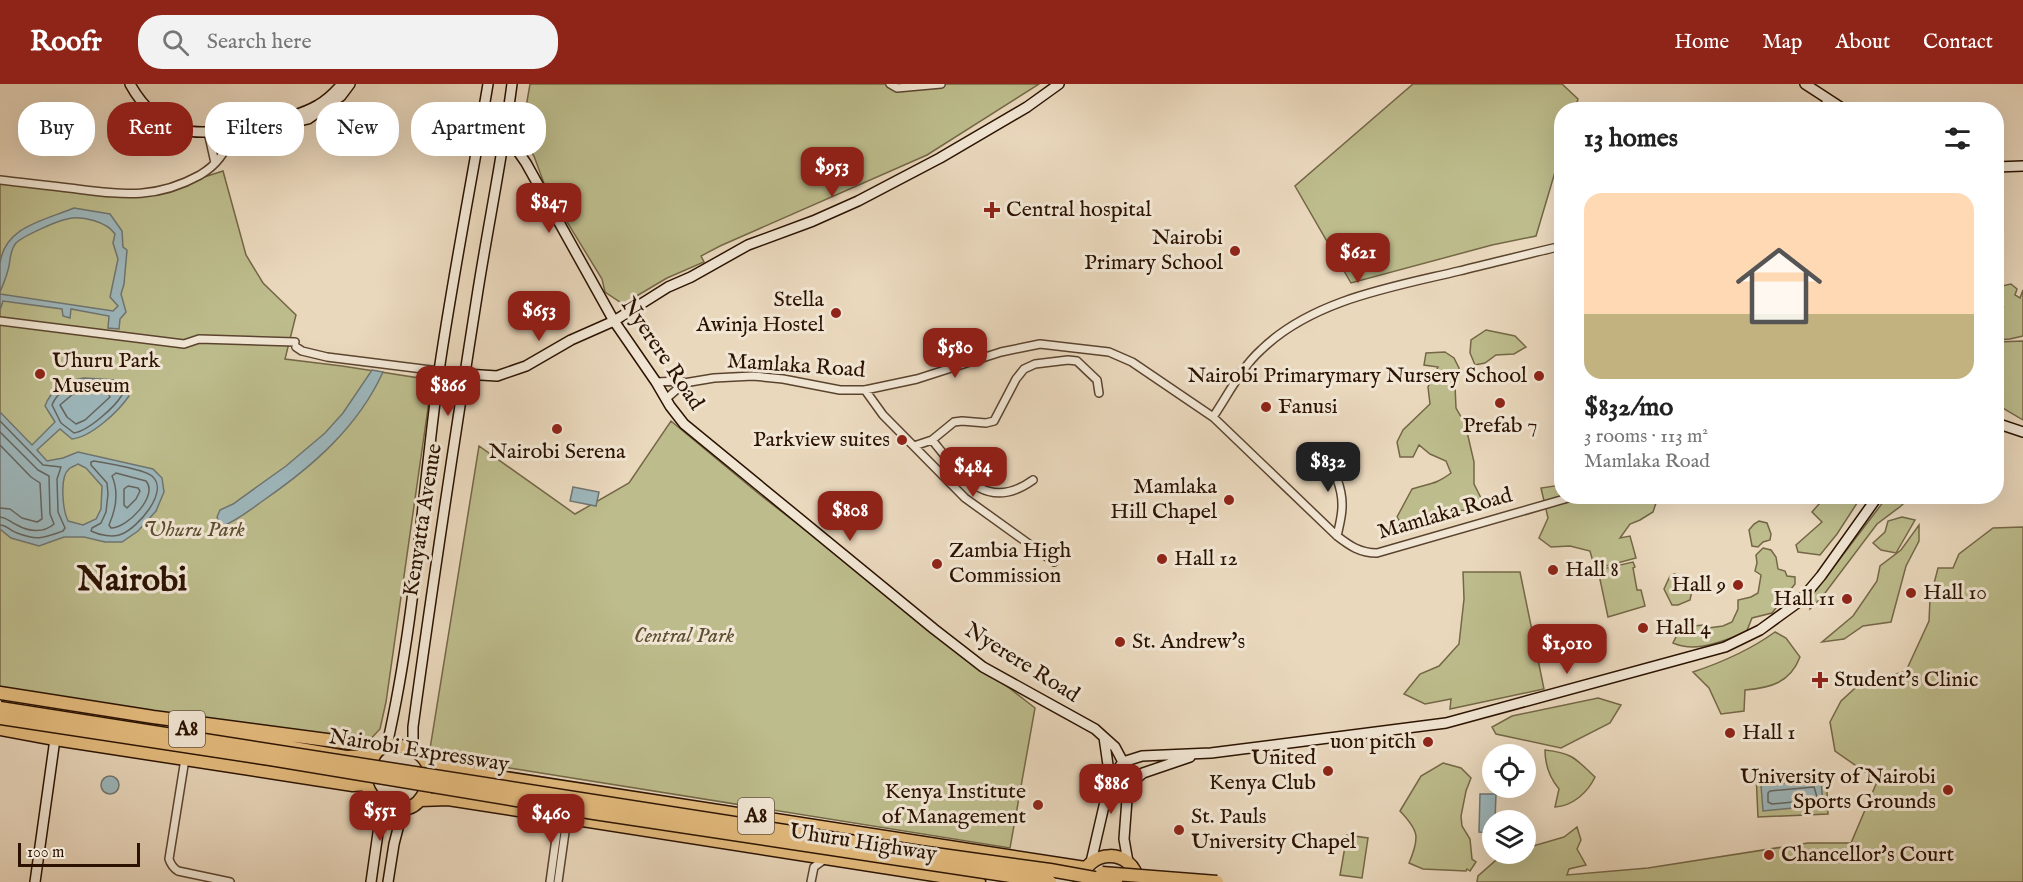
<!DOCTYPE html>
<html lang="en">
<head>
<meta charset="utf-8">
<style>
  :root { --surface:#fff; --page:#f2f2f2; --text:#222; --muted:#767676; --line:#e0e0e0; --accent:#8f2418 }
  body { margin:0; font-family:"IM FELL English",serif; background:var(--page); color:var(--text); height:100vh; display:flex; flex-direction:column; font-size:22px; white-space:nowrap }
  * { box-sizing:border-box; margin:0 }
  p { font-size:20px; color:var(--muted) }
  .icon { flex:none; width:33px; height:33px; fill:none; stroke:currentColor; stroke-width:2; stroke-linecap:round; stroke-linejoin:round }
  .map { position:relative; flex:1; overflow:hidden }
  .details { position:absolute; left:1554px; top:18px; width:450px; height:402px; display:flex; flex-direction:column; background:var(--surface); border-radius:24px; box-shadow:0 6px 24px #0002 }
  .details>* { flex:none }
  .banner { position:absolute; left:18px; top:18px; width:570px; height:54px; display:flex; gap:12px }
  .controls { position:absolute; left:1482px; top:660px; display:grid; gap:12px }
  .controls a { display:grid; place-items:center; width:54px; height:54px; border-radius:50%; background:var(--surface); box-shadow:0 6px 24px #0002; font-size:30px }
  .scale { position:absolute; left:18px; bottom:15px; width:122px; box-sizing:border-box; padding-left:6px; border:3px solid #2b1200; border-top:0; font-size:16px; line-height:21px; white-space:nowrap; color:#2b1200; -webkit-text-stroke:4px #f1e6d4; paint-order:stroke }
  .price { position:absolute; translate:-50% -51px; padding:0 14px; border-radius:12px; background:var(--accent); color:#fff; font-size:20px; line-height:39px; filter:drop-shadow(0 2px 3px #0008) }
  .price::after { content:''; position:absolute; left:50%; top:36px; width:18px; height:14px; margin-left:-9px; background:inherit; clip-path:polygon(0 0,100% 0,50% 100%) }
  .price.active { background:#222; color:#fff }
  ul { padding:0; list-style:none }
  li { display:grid; align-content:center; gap:12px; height:318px; padding:0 30px }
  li+li { border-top:2px solid var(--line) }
  li span { display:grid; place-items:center; height:186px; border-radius:18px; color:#555 }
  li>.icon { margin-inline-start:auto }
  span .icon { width:108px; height:108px; fill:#fffc; stroke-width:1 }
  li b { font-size:26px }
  h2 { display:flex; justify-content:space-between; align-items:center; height:72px; padding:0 30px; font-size:26px }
  .chip { padding:0 21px; border-radius:24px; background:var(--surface); box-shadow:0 6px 24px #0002; font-size:21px; line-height:54px }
  .chip.active { background:var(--accent); color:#fff }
  header { display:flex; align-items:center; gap:36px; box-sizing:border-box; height:84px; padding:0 30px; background:var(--accent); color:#fff }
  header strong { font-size:28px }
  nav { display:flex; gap:33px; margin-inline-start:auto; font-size:21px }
  .search { width:420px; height:54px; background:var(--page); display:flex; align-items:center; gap:15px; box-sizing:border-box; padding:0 21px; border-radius:24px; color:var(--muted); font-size:22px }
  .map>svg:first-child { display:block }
</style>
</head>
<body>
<header>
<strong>Roofr</strong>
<div class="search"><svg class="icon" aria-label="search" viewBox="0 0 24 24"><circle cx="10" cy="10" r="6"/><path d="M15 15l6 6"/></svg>Search here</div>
<nav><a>Home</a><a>Map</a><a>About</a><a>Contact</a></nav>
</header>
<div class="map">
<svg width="2023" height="798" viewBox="0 0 2023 798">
  <rect width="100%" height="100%" fill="#ead8bd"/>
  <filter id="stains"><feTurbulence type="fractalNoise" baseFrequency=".00333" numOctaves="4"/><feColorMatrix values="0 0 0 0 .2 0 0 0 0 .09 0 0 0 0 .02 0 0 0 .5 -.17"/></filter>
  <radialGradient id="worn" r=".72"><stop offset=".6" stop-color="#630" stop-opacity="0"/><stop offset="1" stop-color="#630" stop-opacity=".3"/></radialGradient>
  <path fill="#bdbc8c" stroke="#746746" stroke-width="1.5" d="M530 0H1039L927 71 720 162 701 172 704 178 667 194 623 220 605 208 602 195 545 102 534 72 521 52Z
    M1413 0H1562L1578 15 1575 25 1562 26 1561 68 1536 152 1492 161 1351 199 1295 102Z
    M223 87 246 171 263 199 296 231 285 275 342 282 432 296 386 618 380 645 365 661 0 610V97L129 111 173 103Z
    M2011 200 2017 205 2015 211 2020 214 2023 206V252L2010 255 1997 256V220L2003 222 1997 213V203Z
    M1486 246 1515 252 1526 263 1514 270 1496 271 1485 279 1475 281 1470 269 1471 256Z
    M2023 257V336L1996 320 1997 258Z
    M1445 268 1454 274 1459 284 1460 291 1455 301 1456 324 1464 338 1468 352 1474 378V400L1481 414 1479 426 1435 427 1418 441 1404 445 1397 433 1412 405C1430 399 1435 401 1451 389L1446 377 1430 370 1419 361 1413 373H1400L1397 358 1403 346 1430 320 1428 303 1438 283 1424 281 1426 269Z
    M671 337 759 410 1035 624 1010 764 429 671 479 362 575 430 629 399Z
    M1561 401 1562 412H1628L1632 415 1658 413 1653 428 1640 436 1630 440 1620 454 1630 452 1636 474 1595 485 1590 467 1570 462 1551 463 1539 454 1548 434 1541 404Z
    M1826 412 1861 413 1837 450 1820 471 1798 468 1796 461 1822 438 1812 428Z
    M1887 413H1910L1901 422 1877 440 1822 513 1810 525V514Z
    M1902 433 1915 436 1896 469 1881 466 1873 459 1885 448 1888 437Z
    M1759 437 1767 439 1771 450 1770 456 1763 458 1758 463 1752 462 1749 446 1754 440Z
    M1919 441V457L1906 482 1891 538 1863 542 1844 555 1822 558 1853 532 1877 497 1880 482 1901 466Z
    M2023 443V798H1477L1478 792 1503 770H1526V764L1564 753 1577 743 1581 756 1577 765 1586 781 1569 785 1567 791 1648 784 1808 759H1851L1882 686 1865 688 1835 667 1830 638 1841 617 1863 597 1876 596 1906 587 1929 537 1930 515 1938 484H1953L1959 470 1993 444Z
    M1763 464 1771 466 1776 473 1778 485 1785 487 1787 492 1795 493V500L1772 529 1752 534 1746 549C1722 556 1698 570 1673 559L1677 551 1689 550 1694 542 1703 541 1708 544 1723 542 1732 538 1738 525V516L1751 513 1758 509 1761 491 1755 487 1757 479 1756 471Z
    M1633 478 1635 483 1633 484 1637 506H1641L1645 522 1608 533 1598 486Z
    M1463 488H1520L1544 605 1450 625 1451 615 1425 620 1404 610 1420 590 1439 582 1459 560 1464 515Z
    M1674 490 1686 494 1693 502 1690 516 1678 521H1672L1664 505 1670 492Z
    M1775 548 1786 554 1800 573C1790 599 1770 604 1745 606L1744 627 1721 630 1709 604 1693 588C1723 578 1750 566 1775 548Z
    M1598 614 1621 621 1610 639 1561 664 1496 650 1492 643 1512 632Z
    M1545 666C1572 669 1575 674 1595 693 1588 708 1573 722 1555 723L1559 705C1549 693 1545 681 1545 666Z
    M1443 679 1461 684 1471 694 1466 707 1461 732 1462 742 1470 755 1472 775 1476 778 1470 787 1467 785 1466 787 1423 785 1409 779C1420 753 1419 747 1400 727L1421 692Z
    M1826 687 1828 730 1758 733 1756 690Z
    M1347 751 1368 754 1362 794 1340 791Z"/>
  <path fill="#9db7bc" stroke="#6f7571" stroke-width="1.5" fill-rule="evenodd" d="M74 124 110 130 122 147 123 163 127 166 124 200 121 210 126 228 120 235 119 245 108 244 109 232 71 225 70 234 63 232 62 225 3 217 0 226V210L113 227 118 222 110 213 118 175 113 159 115 150C107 138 82 131 67 135 57 137 23 152 16 159 9 167 11 177 8 186 6 194 3 201 0 208 0 199 0 189 0 180 4 142 46 136 74 124Z
    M372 286 383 288C358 343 313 382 264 416 250 426 238 436 221 443L217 433 220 426 233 420 286 382 325 349 343 329Z
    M84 294 116 296 129 306V312C118 328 91 353 72 355L60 345 37 366 47 377 63 374 78 368 153 385 162 394 164 408 156 427 138 447 122 458H105L84 453H64L39 462 11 454 0 445V328L32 361 55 338 45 322C51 305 67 296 84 294ZM78 380 86 384 102 402 101 425 96 435 83 441 68 437C63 427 59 393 69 385 69 384 77 381 78 380Z
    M573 403 599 408 596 422 570 417Z
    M101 701a9 9 0 1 1 18 0a9 9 0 1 1-18 0Z
    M1821 696 1823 721 1763 727 1761 701Z
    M1480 710H1496L1495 736H1492V749L1479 748Z"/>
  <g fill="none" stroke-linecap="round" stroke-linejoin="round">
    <path stroke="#64645e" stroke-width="1.5" d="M84 300C97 300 115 298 122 311 115 323 88 347 74 349L61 339 52 321C57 308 71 302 84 300Z
      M85 308 108 309 110 313 85 336 76 340 67 333 60 321 73 310Z
      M0 337 43 381 61 383 57 395 58 428 65 444 63 447C43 454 38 457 17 449 10 447 7 441 0 441
      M0 348 38 386 49 392 50 430 54 440C44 449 29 448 17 441 10 438 8 434 0 433
      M0 361 31 393 40 399 42 435 37 438 22 434 10 425 0 424
      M94 377C106 379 145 386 152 392 170 408 137 444 122 450 113 454 99 451 91 447L92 444 101 439 106 428 108 410 107 399 91 381V378Z
      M116 389 146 397C159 412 127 444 111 444L109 441C116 425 119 408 112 392Z
      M128 402 138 404 140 407 136 415 127 424 124 421V405Z
      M1814 703 1817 713 1814 716 1772 720 1768 718V709L1770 707Z"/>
    <g stroke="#5b442f" stroke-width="10">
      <path id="street" d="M890 0 897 4 941 0
        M1822 26 1828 15
        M208 48 215 79
        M0 96C23 99 46 101 69 104 119 110 153 117 200 91 215 82 226 69 230 52
        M0 237 184 260 199 255 295 258
        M296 263 302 267 327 273 439 287
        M656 298 680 297 684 299 714 294 753 292 783 295 840 306H865L917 295 1001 268 1040 260 1109 268 1132 278 1213 333 1337 452C1350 462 1360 469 1377 469L1575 412
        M865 306 883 331 965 414 1054 478
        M666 315 684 299
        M1213 333C1228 311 1241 284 1261 266 1312 216 1392 203 1459 187 1493 179 1527 170 1562 162
        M932 356C960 390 986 430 1033 396
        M914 362 932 356 954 338 962 337 986 339 994 337 1016 295 1024 285 1035 280 1068 276 1077 277 1097 296 1099 309
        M1321 364C1332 381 1343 402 1342 423 1342 432 1339 443 1337 452
        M185 675 169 775C171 781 173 784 178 787L230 798
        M550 798 558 740 557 733
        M558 798 566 741 569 735
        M811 798 814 783 825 775"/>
    </g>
    <g stroke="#2b1200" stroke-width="12">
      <path id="secondary" d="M130 0C141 20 157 37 180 45 209 55 291 37 318 21 327 16 335 8 342 0
        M1805 0 1845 26
        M506 50 526 79 614 237 656 298 670 322 684 340 934 545 983 583 1095 645 1115 663 1123 678 1128 702 1124 755 1128 778
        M230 54 308 35 341 12 350 0
        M1996 83 2023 82
        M465 290 497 292 526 282 571 256 614 237 668 203 691 193 748 161 813 137 858 117 940 74 1027 23 1059 0
        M1996 339 2023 348
        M1104 653 1110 695
        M387 661C415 538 422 412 439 287 453 191 472 96 488 0
        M413 664V643C433 497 455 352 478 206 489 137 503 69 512 0
        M1128 702 1143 689 1190 673
        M1091 778 1110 696 1123 678 1142 672 1211 669 1446 639 1725 563 1760 546 1800 517 1821 492 1878 412
        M35 798 55 655
        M371 798 382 721
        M388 798 394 760 403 725"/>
    </g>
    <g stroke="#2b1200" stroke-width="15">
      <path id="highway" d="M0 609 153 633 380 663
        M0 645 55 655 353 701 366 700
        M191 646 346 673 374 672
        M387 661C420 660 442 682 422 713 402 744 349 711 371 676 376 668 379 664 387 661Z
        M427 679 460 687 1085 784
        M420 716 448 715 979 798
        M1080 798C1087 764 1133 763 1138 798"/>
    </g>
    <use href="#street" stroke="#f1e6d4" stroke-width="7"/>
    <use href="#secondary" stroke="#f1e6d4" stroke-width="9"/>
    <use href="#highway" stroke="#e5bc7e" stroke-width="12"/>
    <g stroke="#2b1200" stroke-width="15" stroke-linecap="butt">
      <path id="highway-bridge" d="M0 624 920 768 1050 786 1116 798
        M0 634 270 675 594 729 1050 798
        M1102 789 1217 798"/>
    </g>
    <use href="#highway-bridge" stroke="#e5bc7e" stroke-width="12"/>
  </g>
  <g fill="#8f2418" stroke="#f1e6d4" stroke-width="2">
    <path d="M989 117h6v6h6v6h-6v6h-6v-6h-6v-6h6z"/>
    <circle cx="1235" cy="167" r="6"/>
    <circle cx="836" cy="229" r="6"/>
    <circle cx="40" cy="290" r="6"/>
    <circle cx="1539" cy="292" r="6"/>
    <circle cx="1500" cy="319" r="6"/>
    <circle cx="1266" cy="323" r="6"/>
    <circle cx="557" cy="345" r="6"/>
    <circle cx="902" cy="356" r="6"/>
    <circle cx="1229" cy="416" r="6"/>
    <circle cx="1162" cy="475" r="6"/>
    <circle cx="937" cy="480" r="6"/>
    <circle cx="1553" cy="486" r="6"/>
    <circle cx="1738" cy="501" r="6"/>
    <circle cx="1911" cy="509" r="6"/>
    <circle cx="1847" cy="515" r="6"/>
    <circle cx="1643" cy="544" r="6"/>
    <circle cx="1120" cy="558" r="6"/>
    <path d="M1817 587h6v6h6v6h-6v6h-6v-6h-6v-6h6z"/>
    <circle cx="1730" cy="649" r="6"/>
    <circle cx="1428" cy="658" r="6"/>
    <circle cx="1328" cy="687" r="6"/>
    <circle cx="1948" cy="706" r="6"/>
    <circle cx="1038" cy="721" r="6"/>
    <circle cx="1179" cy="746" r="6"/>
    <circle cx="1769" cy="771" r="6"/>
  </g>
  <g text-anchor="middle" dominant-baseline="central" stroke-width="6" stroke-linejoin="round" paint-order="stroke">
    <g fill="#f1e6d4" stroke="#665240" stroke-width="1.5">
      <rect x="169" y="627" width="36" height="36" rx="4.5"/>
      <rect x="738" y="714" width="36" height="36" rx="4.5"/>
    </g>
    <g font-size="21" font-weight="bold" fill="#2b1200">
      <text x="187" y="645">A8</text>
      <text x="756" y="732">A8</text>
    </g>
    <g font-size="22" fill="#2b1200" stroke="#f1e6d4" text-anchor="start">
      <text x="1006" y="126">Central hospital</text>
      <text x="1223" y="154" text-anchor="end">Nairobi<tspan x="1223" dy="25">Primary School</tspan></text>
      <text x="824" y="216" text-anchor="end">Stella<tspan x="824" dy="25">Awinja Hostel</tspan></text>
      <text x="52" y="277">Uhuru Park<tspan x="52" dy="25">Museum</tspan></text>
      <text x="1527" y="292" text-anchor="end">Nairobi Primarymary Nursery School</text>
      <text x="1278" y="323">Fanusi</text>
      <text x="1500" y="342" text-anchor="middle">Prefab 7</text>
      <text x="890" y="356" text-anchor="end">Parkview suites</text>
      <text x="557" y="368" text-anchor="middle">Nairobi Serena</text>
      <text x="1217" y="403" text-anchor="end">Mamlaka<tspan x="1217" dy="25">Hill Chapel</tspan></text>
      <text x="949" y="467">Zambia High<tspan x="949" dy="25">Commission</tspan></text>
      <text x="1174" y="475">Hall 12</text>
      <text x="1565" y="486">Hall 8</text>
      <text x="1726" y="501" text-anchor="end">Hall 9</text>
      <text x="1923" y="509">Hall 10</text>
      <text x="1835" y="515" text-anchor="end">Hall 11</text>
      <text x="1655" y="544">Hall 4</text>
      <text x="1132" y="558">St. Andrew's</text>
      <text x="1834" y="596">Student's Clinic</text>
      <text x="1742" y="649">Hall 1</text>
      <text x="1416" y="658" text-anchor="end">uon pitch</text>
      <text x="1316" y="674" text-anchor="end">United<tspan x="1316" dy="25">Kenya Club</tspan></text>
      <text x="1936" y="693" text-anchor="end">University of Nairobi<tspan x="1936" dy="25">Sports Grounds</tspan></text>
      <text x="1026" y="708" text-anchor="end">Kenya Institute<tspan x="1026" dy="25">of Management</tspan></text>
      <text x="1191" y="733">St. Pauls<tspan x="1191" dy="25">University Chapel</tspan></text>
      <text x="1781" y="771">Chancellor's Court</text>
    </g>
    <g font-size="22" fill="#2b1200" stroke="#f1e6d4">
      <text transform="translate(662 270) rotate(56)">Nyerere Road</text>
      <text transform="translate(796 282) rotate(4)">Mamlaka Road</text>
      <text transform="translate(1445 430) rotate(-16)">Mamlaka Road</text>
      <text transform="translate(423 436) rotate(-81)">Kenyatta Avenue</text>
      <text transform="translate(1022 579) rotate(32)">Nyerere Road</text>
      <text transform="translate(419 667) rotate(9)">Nairobi Expressway</text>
      <text transform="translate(863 759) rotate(9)">Uhuru Highway</text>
    </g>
    <g font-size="22" font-style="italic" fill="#5e4e31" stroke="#f1e6d4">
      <text x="194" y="446">Uhuru Park</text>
      <text x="684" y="552">Central Park</text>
    </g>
    <g font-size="34" font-weight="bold" fill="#2b1200" stroke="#f1e6d4">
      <text x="132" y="496">Nairobi</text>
    </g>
  </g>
  <rect width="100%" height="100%" filter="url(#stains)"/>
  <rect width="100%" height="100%" fill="url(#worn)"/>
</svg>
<div class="controls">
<a><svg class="icon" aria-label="locate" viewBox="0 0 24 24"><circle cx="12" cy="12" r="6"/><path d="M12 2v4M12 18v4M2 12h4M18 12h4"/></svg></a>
<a><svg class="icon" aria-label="layers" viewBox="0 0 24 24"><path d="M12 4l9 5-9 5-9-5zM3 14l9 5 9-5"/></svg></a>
</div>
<div class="scale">100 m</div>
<b class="price" style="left:832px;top:114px">$953</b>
<b class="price" style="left:549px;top:150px">$847</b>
<b class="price" style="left:1358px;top:200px">$621</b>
<b class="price" style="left:539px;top:258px">$653</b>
<b class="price" style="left:955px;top:295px">$580</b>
<b class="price" style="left:448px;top:333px">$866</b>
<b class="price active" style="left:1328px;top:409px">$832</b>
<b class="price" style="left:973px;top:414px">$484</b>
<b class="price" style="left:850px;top:458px">$808</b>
<b class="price" style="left:1567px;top:591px">$1,010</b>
<b class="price" style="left:1111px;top:731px">$886</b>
<b class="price" style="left:380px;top:758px">$551</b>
<b class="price" style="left:551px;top:761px">$460</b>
<div class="banner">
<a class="chip">Buy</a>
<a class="chip active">Rent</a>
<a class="chip">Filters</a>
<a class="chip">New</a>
<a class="chip">Apartment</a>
</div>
<section class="details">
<h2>13 homes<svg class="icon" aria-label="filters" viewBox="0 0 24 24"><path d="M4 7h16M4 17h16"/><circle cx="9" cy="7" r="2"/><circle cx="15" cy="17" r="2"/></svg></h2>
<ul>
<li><span style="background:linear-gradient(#ffd9b3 65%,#c2b280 0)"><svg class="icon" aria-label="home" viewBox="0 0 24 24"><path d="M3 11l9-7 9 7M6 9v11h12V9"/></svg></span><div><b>$832/mo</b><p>3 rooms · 113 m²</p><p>Mamlaka Road</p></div></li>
</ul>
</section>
</div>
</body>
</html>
